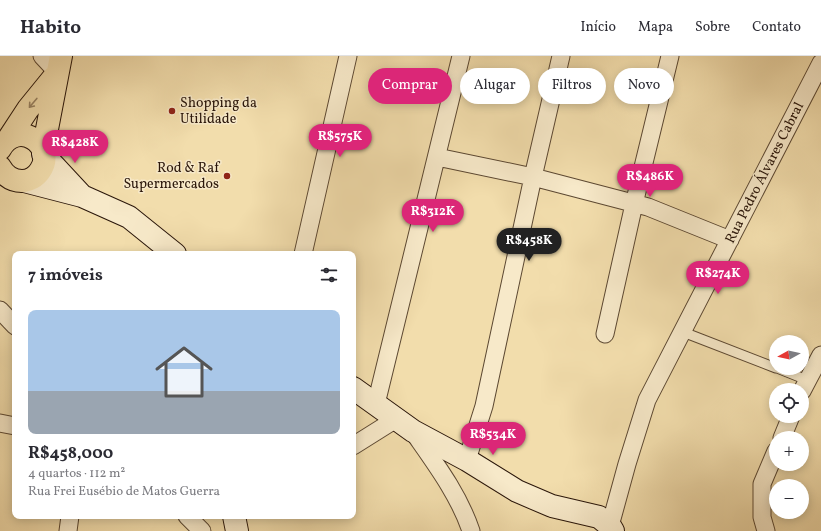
<!DOCTYPE html>
<html lang="pt">
<head>
<meta charset="utf-8">
<style>
  :root { --surface:#fff; --page:#f2f2f3; --text:#2b2b33; --muted:#7c7c81; --line:#e1e1e2; --accent:#db2777 }
  body { margin:0; font-family:Vollkorn,serif; background:var(--page); color:var(--text); height:100vh; display:flex; flex-direction:column; font-size:15px; white-space:nowrap }
  * { box-sizing:border-box; margin:0 }
  p { font-size:13px; color:var(--muted) }
  .icon { flex:none; width:22px; height:22px; fill:none; stroke:currentColor; stroke-width:2; stroke-linecap:round; stroke-linejoin:round }
  .map { position:relative; flex:1; overflow:hidden }
  .details { position:absolute; left:12px; top:195px; width:344px; height:268px; display:flex; flex-direction:column; background:var(--surface); border-radius:8px; box-shadow:0 2px 10px #0003 }
  .details>* { flex:none }
  .top-card { position:absolute; left:368px; top:12px; width:380px; height:36px; display:flex; gap:8px }
  .needle { width:26px; rotate:262deg }
  .buttons { position:absolute; left:769px; top:279px; display:grid; gap:8px }
  .buttons a { display:grid; place-items:center; width:40px; height:40px; border-radius:50%; background:var(--surface); box-shadow:0 2px 10px #0003; font-size:20px }
  .price { position:absolute; translate:-50% -34px; padding:0 9px; border-radius:14px; background:var(--accent); color:#fff; font-size:13px; line-height:26px; filter:drop-shadow(0 1px 2px #0008) }
  .price::after { content:''; position:absolute; left:50%; top:24px; width:12px; height:9px; margin-left:-6px; background:inherit; clip-path:polygon(0 0,100% 0,50% 100%) }
  .price.current { background:#222; color:#fff }
  ul { padding:0; list-style:none }
  li { display:grid; align-content:center; gap:8px; height:212px; padding:0 16px }
  li span { display:grid; place-items:center; height:124px; border-radius:8px; color:#555 }
  li>.icon { margin-inline-start:auto }
  span .icon { width:72px; height:72px; fill:#fffc; stroke-width:1 }
  li b { font-size:17px }
  h2 { display:flex; justify-content:space-between; align-items:center; height:48px; padding:0 16px; font-size:17px }
  .pill { padding:0 14px; border-radius:18px; background:var(--surface); box-shadow:0 2px 10px #0003; font-size:14px; line-height:36px }
  .pill.current { background:var(--accent); color:#fff }
  header { display:flex; align-items:center; gap:24px; box-sizing:border-box; height:56px; padding:0 20px; background:var(--surface); border-bottom:1px solid var(--line) }
  header strong { font-size:19px }
  nav { display:flex; gap:22px; margin-inline-start:auto; font-size:14px }
  .map>svg:first-child { display:block }
</style>
</head>
<body>
<header>
<strong>Habito</strong>
<nav><a>Início</a><a>Mapa</a><a>Sobre</a><a>Contato</a></nav>
</header>
<div class="map">
<svg width="821" height="475" viewBox="0 0 821 475">
  <rect width="100%" height="100%" fill="#f2ddac"/>
  <filter id="stains"><feTurbulence type="fractalNoise" baseFrequency=".005" numOctaves="4"/><feColorMatrix values="0 0 0 0 .2 0 0 0 0 .09 0 0 0 0 .02 0 0 0 .5 -.17"/></filter>
  <radialGradient id="worn" r=".72"><stop offset=".6" stop-color="#630" stop-opacity="0"/><stop offset="1" stop-color="#630" stop-opacity=".3"/></radialGradient>
  <g fill="none" stroke-linecap="round" stroke-linejoin="round">
    <g stroke="#5c4832" stroke-width="11">
      <path id="service" d="M683 276 776 312
        M777 312 807 324"/>
    </g>
    <g stroke="#5c4832" stroke-width="19">
      <path id="minor" d="M42 0 57 16
        M437 101 533 121 648 151 730 184
        M303 198 348 0
        M0 254 15 270
        M605 278 634 148 670 0
        M802 335 821 299
        M376 348 461 0
        M0 367 15 370
        M414 377C435 407 459 439 471 475
        M782 382 791 360
        M353 390 396 363
        M467 404 484 350 533 121 561 0
        M187 460 202 475
        M610 470 627 408 647 344 821 7
        M68 475 70 460
        M766 475 762 461V428L776 395"/>
    </g>
    <g stroke="#2a160a" stroke-width="24">
      <path id="secondary" d="M43 98 82 140
        M24 125 82 140 129 161 175 198
        M353 332 413 375 467 404 517 435 552 450 599 461 610 470 613 475
        M234 460 237 475"/>
    </g>
    <g stroke="#2a160a" stroke-width="24">
      <path id="primary" d="M9 82 28 53 54 21
        M0 93C17 62 58 89 40 115 36 121 29 125 22 125 12 125 5 120 0 111
        M43 94 61 0"/>
    </g>
    <use href="#service" stroke="#f7e9c9" stroke-width="9"/>
    <use href="#minor" stroke="#f7e9c9" stroke-width="17"/>
    <use href="#secondary" stroke="#f7e9c9" stroke-width="22"/>
    <use href="#primary" stroke="#f2ddac" stroke-width="22"/>
  </g>
  <defs><path id="oneway-shaft" d="M-6 0H5M1.5-3L5.5 0L1.5 3" fill="none" stroke-width="1.6" stroke-linecap="round" stroke-linejoin="round"/></defs>
  <use stroke="#988363" href="#oneway-shaft" transform="translate(33 47) rotate(130)"/>
  <g fill="#8f2418" stroke="#f7e9c9" stroke-width="1.5">
    <circle cx="172" cy="55" r="4"/>
    <circle cx="227" cy="120" r="4"/>
  </g>
  <g text-anchor="middle" dominant-baseline="central" stroke-width="3" stroke-linejoin="round" paint-order="stroke">
    <g font-size="14" fill="#2a160a" stroke="#f7e9c9" text-anchor="start">
      <text x="180" y="47">Shopping da<tspan x="180" dy="16">Utilidade</tspan></text>
      <text x="219" y="112" text-anchor="end">Rod &amp; Raf<tspan x="219" dy="16">Supermercados</tspan></text>
    </g>
    <g font-size="14" fill="#2a160a" stroke="#f7e9c9">
      <text transform="translate(765 117) rotate(-63)">Rua Pedro Álvares Cabral</text>
    </g>
  </g>
  <rect width="100%" height="100%" filter="url(#stains)"/>
  <rect width="100%" height="100%" fill="url(#worn)"/>
</svg>
<div class="buttons">
<a><svg class="needle" viewBox="-14 -14 28 28"><path d="M0-13l5 13h-10z" fill="#e53935"/><path d="M0 13l5-13h-10z" fill="#7c7c81"/></svg></a>
<a><svg class="icon" aria-label="locate" viewBox="0 0 24 24"><circle cx="12" cy="12" r="6"/><path d="M12 2v4M12 18v4M2 12h4M18 12h4"/></svg></a>
<a>+</a>
<a>−</a>
</div>
<b class="price" style="left:340px;top:102px">R$575K</b>
<b class="price" style="left:75px;top:108px">R$428K</b>
<b class="price" style="left:650px;top:142px">R$486K</b>
<b class="price" style="left:433px;top:177px">R$312K</b>
<b class="price current" style="left:529px;top:206px">R$458K</b>
<b class="price" style="left:718px;top:239px">R$274K</b>
<b class="price" style="left:493px;top:400px">R$534K</b>
<div class="top-card">
<a class="pill current">Comprar</a>
<a class="pill">Alugar</a>
<a class="pill">Filtros</a>
<a class="pill">Novo</a>
</div>
<section class="details">
<h2>7 imóveis<svg class="icon" aria-label="filters" viewBox="0 0 24 24"><path d="M4 7h16M4 17h16"/><circle cx="9" cy="7" r="2"/><circle cx="15" cy="17" r="2"/></svg></h2>
<ul>
<li><span style="background:linear-gradient(#a9c7e8 65%,#9aa5b1 0)"><svg class="icon" aria-label="home" viewBox="0 0 24 24"><path d="M3 11l9-7 9 7M6 9v11h12V9"/></svg></span><div><b>R$458,000</b><p>4 quartos · 112 m²</p><p>Rua Frei Eusébio de Matos Guerra</p></div></li>
</ul>
</section>
</div>
</body>
</html>
